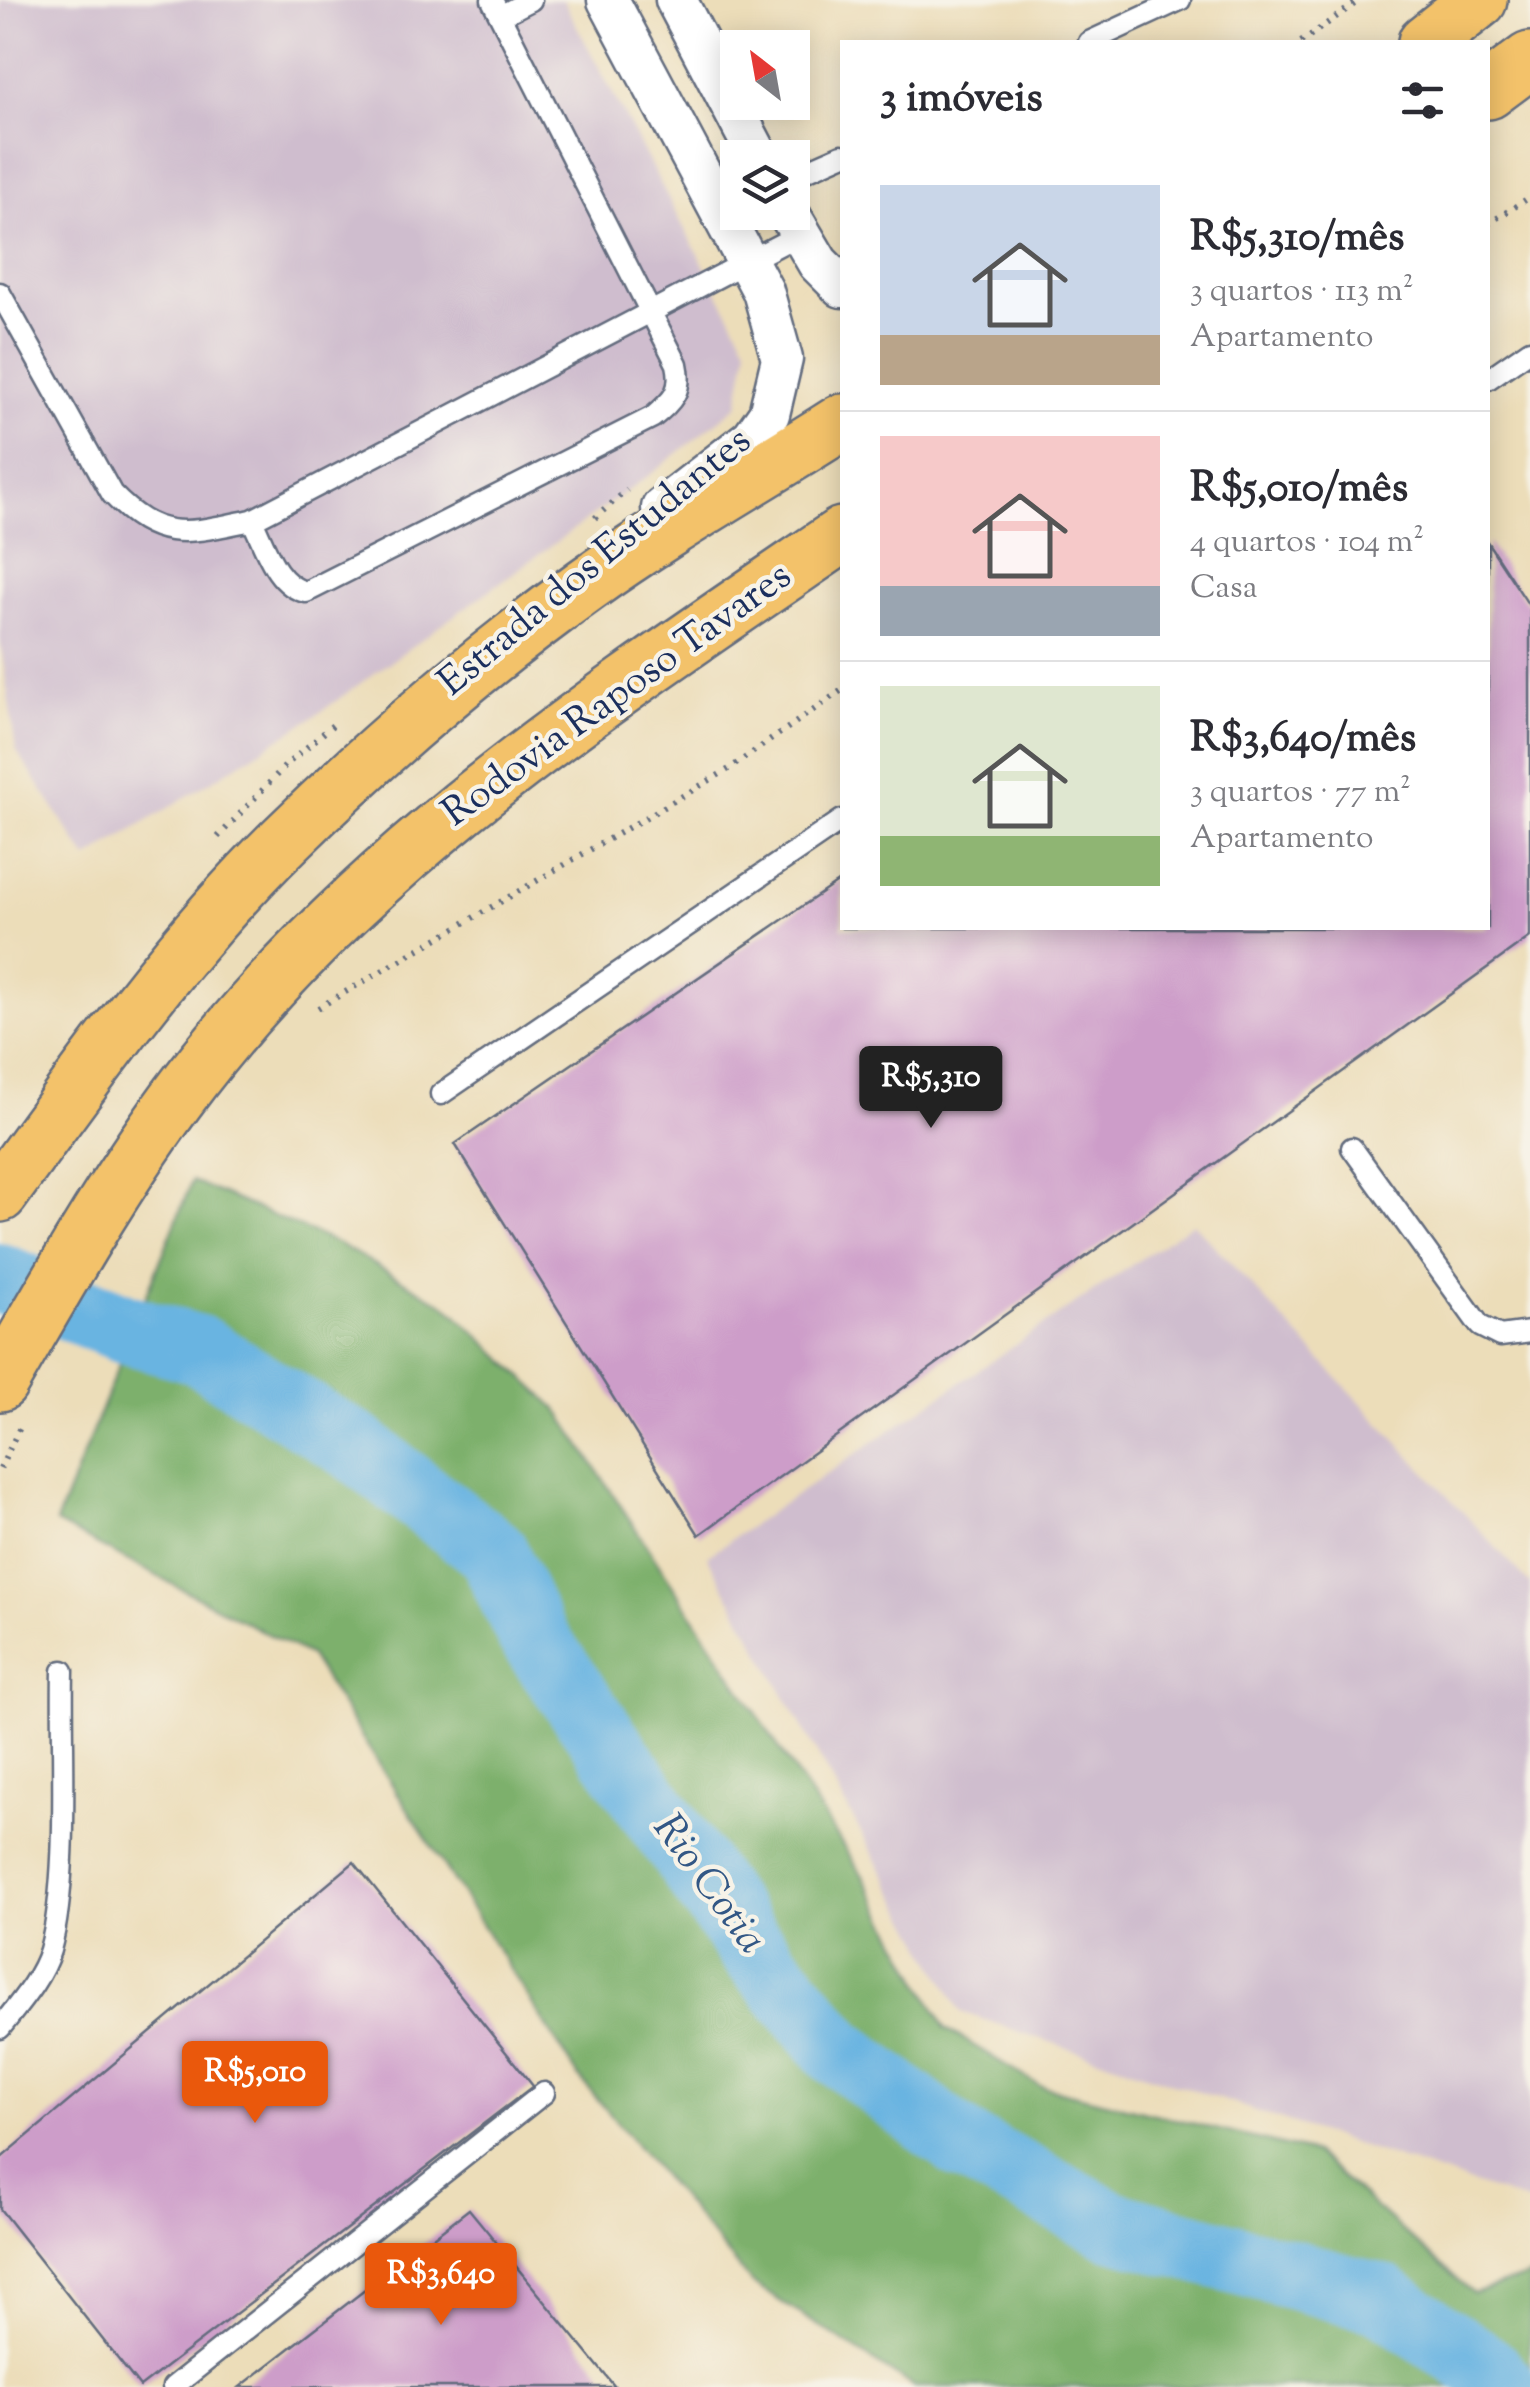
<!DOCTYPE html>
<html lang="pt">
<head>
<meta charset="utf-8">
<style>
  :root { --surface:#fff; --page:#f2f2f3; --text:#2b2b33; --muted:#7c7c81; --line:#e1e1e2; --accent:#ea580c }
  body { margin:0; font-family:"Sorts Mill Goudy",serif; background:var(--page); color:var(--text); height:100vh; display:flex; flex-direction:column; font-size:38px; white-space:nowrap }
  * { box-sizing:border-box; margin:0 }
  p { font-size:32px; color:var(--muted) }
  .icon { flex:none; width:55px; height:55px; fill:none; stroke:currentColor; stroke-width:2; stroke-linecap:round; stroke-linejoin:round }
  .map { position:relative; flex:1; overflow:hidden }
  .drawer { position:absolute; left:840px; top:40px; width:650px; height:890px; display:flex; flex-direction:column; background:var(--surface); border-radius:0px; box-shadow:0 5px 25px #0003 }
  .drawer>* { flex:none }
  .needle { width:65px; rotate:329deg }
  .controls { position:absolute; left:720px; top:30px; display:grid; gap:20px }
  .controls a { display:grid; place-items:center; width:90px; height:90px; border-radius:0px; background:var(--surface); box-shadow:0 5px 25px #0003; font-size:50px }
  .price { position:absolute; translate:-50% -85px; padding:0 22px; border-radius:10px; background:var(--accent); color:#fff; font-size:32px; line-height:65px; filter:drop-shadow(0 2px 5px #0008) }
  .price::after { content:''; position:absolute; left:50%; top:60px; width:30px; height:22px; margin-left:-15px; background:inherit; clip-path:polygon(0 0,100% 0,50% 100%) }
  .price.current { background:#222; color:#fff }
  ul { padding:0; list-style:none }
  li { display:flex; align-items:center; gap:30px; height:250px; padding:0 40px }
  li+li { border-top:2px solid var(--line) }
  li span { display:grid; place-items:center; flex:none; width:280px; height:200px; border-radius:0px; color:#555 }
  li>.icon { margin-inline-start:auto }
  span .icon { width:120px; height:120px; fill:#fffc; stroke-width:1 }
  li b { font-size:42px }
  h2 { display:flex; justify-content:space-between; align-items:center; height:120px; padding:0 40px; font-size:42px }
  .map>svg:first-child { display:block }
</style>
</head>
<body>
<div class="map">
<svg width="1530" height="2387" viewBox="0 0 1530 2387">
  <rect width="100%" height="100%" fill="#f7f3e8"/>
  <filter id="ink" filterUnits="userSpaceOnUse"><feTurbulence type="fractalNoise" baseFrequency=".01" numOctaves="2"/><feDisplacementMap in="SourceGraphic" scale="20" xChannelSelector="R" yChannelSelector="G"/><feConvolveMatrix kernelMatrix="1 2 1 2 8 2 1 2 1" color-interpolation-filters="sRGB"/></filter>
  <filter id="wash" filterUnits="userSpaceOnUse"><feTurbulence type="fractalNoise" baseFrequency=".0048" numOctaves="4" result="noise"/><feDisplacementMap in="SourceGraphic" scale="40" xChannelSelector="R" yChannelSelector="G"/><feGaussianBlur stdDeviation="2.25" result="paint"/><feColorMatrix in="noise" values="0 0 0 0 0 0 0 0 0 0 0 0 0 0 0 0 0 1.4 0 .05"/><feComposite in="paint" operator="in"/></filter>
  <g filter="url(#wash)">
    <rect width="100%" height="100%" fill="#ecddb9"/>
    <path fill="#cfbdce" d="M0 0H563L748 348 738 405 659 468 315 716 87 859 16 750 0 640Z
      M1193 1223 1530 1584V2203L961 2012 707 1556Z"/>
    <path fill="#7db06c" stroke="#4c7065" stroke-width="2.5" d="M192 1181 339 1244 447 1306 558 1410 863 1876 945 2028 1040 2086 1314 2153 1473 2293 1530 2276V2387H914L752 2283 579 2077 310 1656 56 1523Z"/>
    <g fill="none" stroke-linecap="round" stroke-linejoin="round">
      <path stroke="#69b4e1" stroke-width="70" d="M0 1278 127 1329 199 1350 356 1447 493 1552 531 1634 748 1944 837 2050 961 2144 1112 2225 1382 2299 1485 2368 1502 2387"/>
    </g>
    <g id="blocks">
      <path fill="#cd9dc9" d="M1488 543 1530 607V937L699 1535 455 1144 842 879V928H1488Z
        M354 1862 533 2086 140 2387 0 2209V2159Z
        M469 2209 615 2387H240Z"/>
    </g>
  </g>
  <g filter="url(#ink)">
    <use href="#blocks" fill-opacity="0" stroke="#646c7e" stroke-width="2.5"/>
    <g fill="none" stroke-linecap="round" stroke-linejoin="round">
      <g stroke="#646c7e" stroke-width="25">
        <path id="lane" d="M500 16 531 0
          M1089 42 1180 0
          M792 177 842 155
          M0 293 112 494C160 544 189 533 252 520L800 234
          M1488 379 1530 350
          M252 520C265 546 276 586 306 592L653 417C673 400 683 391 677 364L492 0
          M441 1094 842 820
          M1352 1148 1480 1326 1500 1336 1530 1332
          M0 2028C18 2005 42 1978 50 1950 70 1876 61 1751 63 1671
          M173 2387 544 2093"/>
      </g>
      <g stroke="#646c7e" stroke-width="45">
        <path id="street" d="M608 0 763 291 782 359 769 414 752 438 662 508
          M676 0 759 158
          M788 212 818 263 842 287"/>
      </g>
      <g stroke="#646c7e" stroke-width="60">
        <path id="highway" d="M1426 42 1479 0
          M1488 91 1530 60
          M0 1194C88 1072 178 945 285 840 379 748 480 661 586 585 668 526 758 476 842 422
          M0 1383C55 1287 110 1190 176 1100 351 862 602 699 842 535"/>
      </g>
      <path stroke="#646c7e" stroke-width="6" stroke-dasharray="2.5 8" stroke-linecap="butt" d="M1301 42 1360 0
        M1488 224 1530 197
        M595 518 627 490
        M218 837 286 765 334 724
        M318 1008 729 769 842 690
        M0 1469 22 1423"/>
      <use href="#lane" stroke="#fff" stroke-width="20"/>
      <use href="#street" stroke="#fff" stroke-width="40"/>
      <use href="#highway" stroke="#f3c26a" stroke-width="55"/>
    </g>
  </g>
  <g text-anchor="middle" dominant-baseline="central" stroke-width="9" stroke-linejoin="round" paint-order="stroke">
    <g font-size="40" fill="#1b2f5e" stroke="#f7f3e8">
      <text transform="translate(596 563) rotate(-40)">Estrada dos Estudantes</text>
      <text transform="translate(618 696) rotate(-36)">Rodovia Raposo Tavares</text>
    </g>
    <g font-size="42" font-style="italic" fill="#325785" stroke="#f7f3e8">
      <text transform="translate(708 1885) rotate(54)">Rio Cotia</text>
    </g>
  </g>
</svg>
<div class="controls">
<a><svg class="needle" viewBox="-14 -14 28 28"><path d="M0-13l5 13h-10z" fill="#e53935"/><path d="M0 13l5-13h-10z" fill="#7c7c81"/></svg></a>
<a><svg class="icon" aria-label="layers" viewBox="0 0 24 24"><path d="M12 4l9 5-9 5-9-5zM3 14l9 5 9-5"/></svg></a>
</div>
<b class="price current" style="left:931px;top:1131px">R$5,310</b>
<b class="price" style="left:255px;top:2126px">R$5,010</b>
<b class="price" style="left:441px;top:2328px">R$3,640</b>
<section class="drawer">
<h2>3 imóveis<svg class="icon" aria-label="filters" viewBox="0 0 24 24"><path d="M4 7h16M4 17h16"/><circle cx="9" cy="7" r="2"/><circle cx="15" cy="17" r="2"/></svg></h2>
<ul>
<li><span style="background:linear-gradient(#c9d6e8 75%,#b9a48a 0)"><svg class="icon" aria-label="home" viewBox="0 0 24 24"><path d="M3 11l9-7 9 7M6 9v11h12V9"/></svg></span><div><b>R$5,310/mês</b><p>3 quartos · 113 m²</p><p>Apartamento</p></div></li>
<li><span style="background:linear-gradient(#f6c9c9 75%,#9aa5b1 0)"><svg class="icon" aria-label="home" viewBox="0 0 24 24"><path d="M3 11l9-7 9 7M6 9v11h12V9"/></svg></span><div><b>R$5,010/mês</b><p>4 quartos · 104 m²</p><p>Casa</p></div></li>
<li><span style="background:linear-gradient(#dfe7d0 75%,#8fb573 0)"><svg class="icon" aria-label="home" viewBox="0 0 24 24"><path d="M3 11l9-7 9 7M6 9v11h12V9"/></svg></span><div><b>R$3,640/mês</b><p>3 quartos · 77 m²</p><p>Apartamento</p></div></li>
</ul>
</section>
</div>
</body>
</html>
